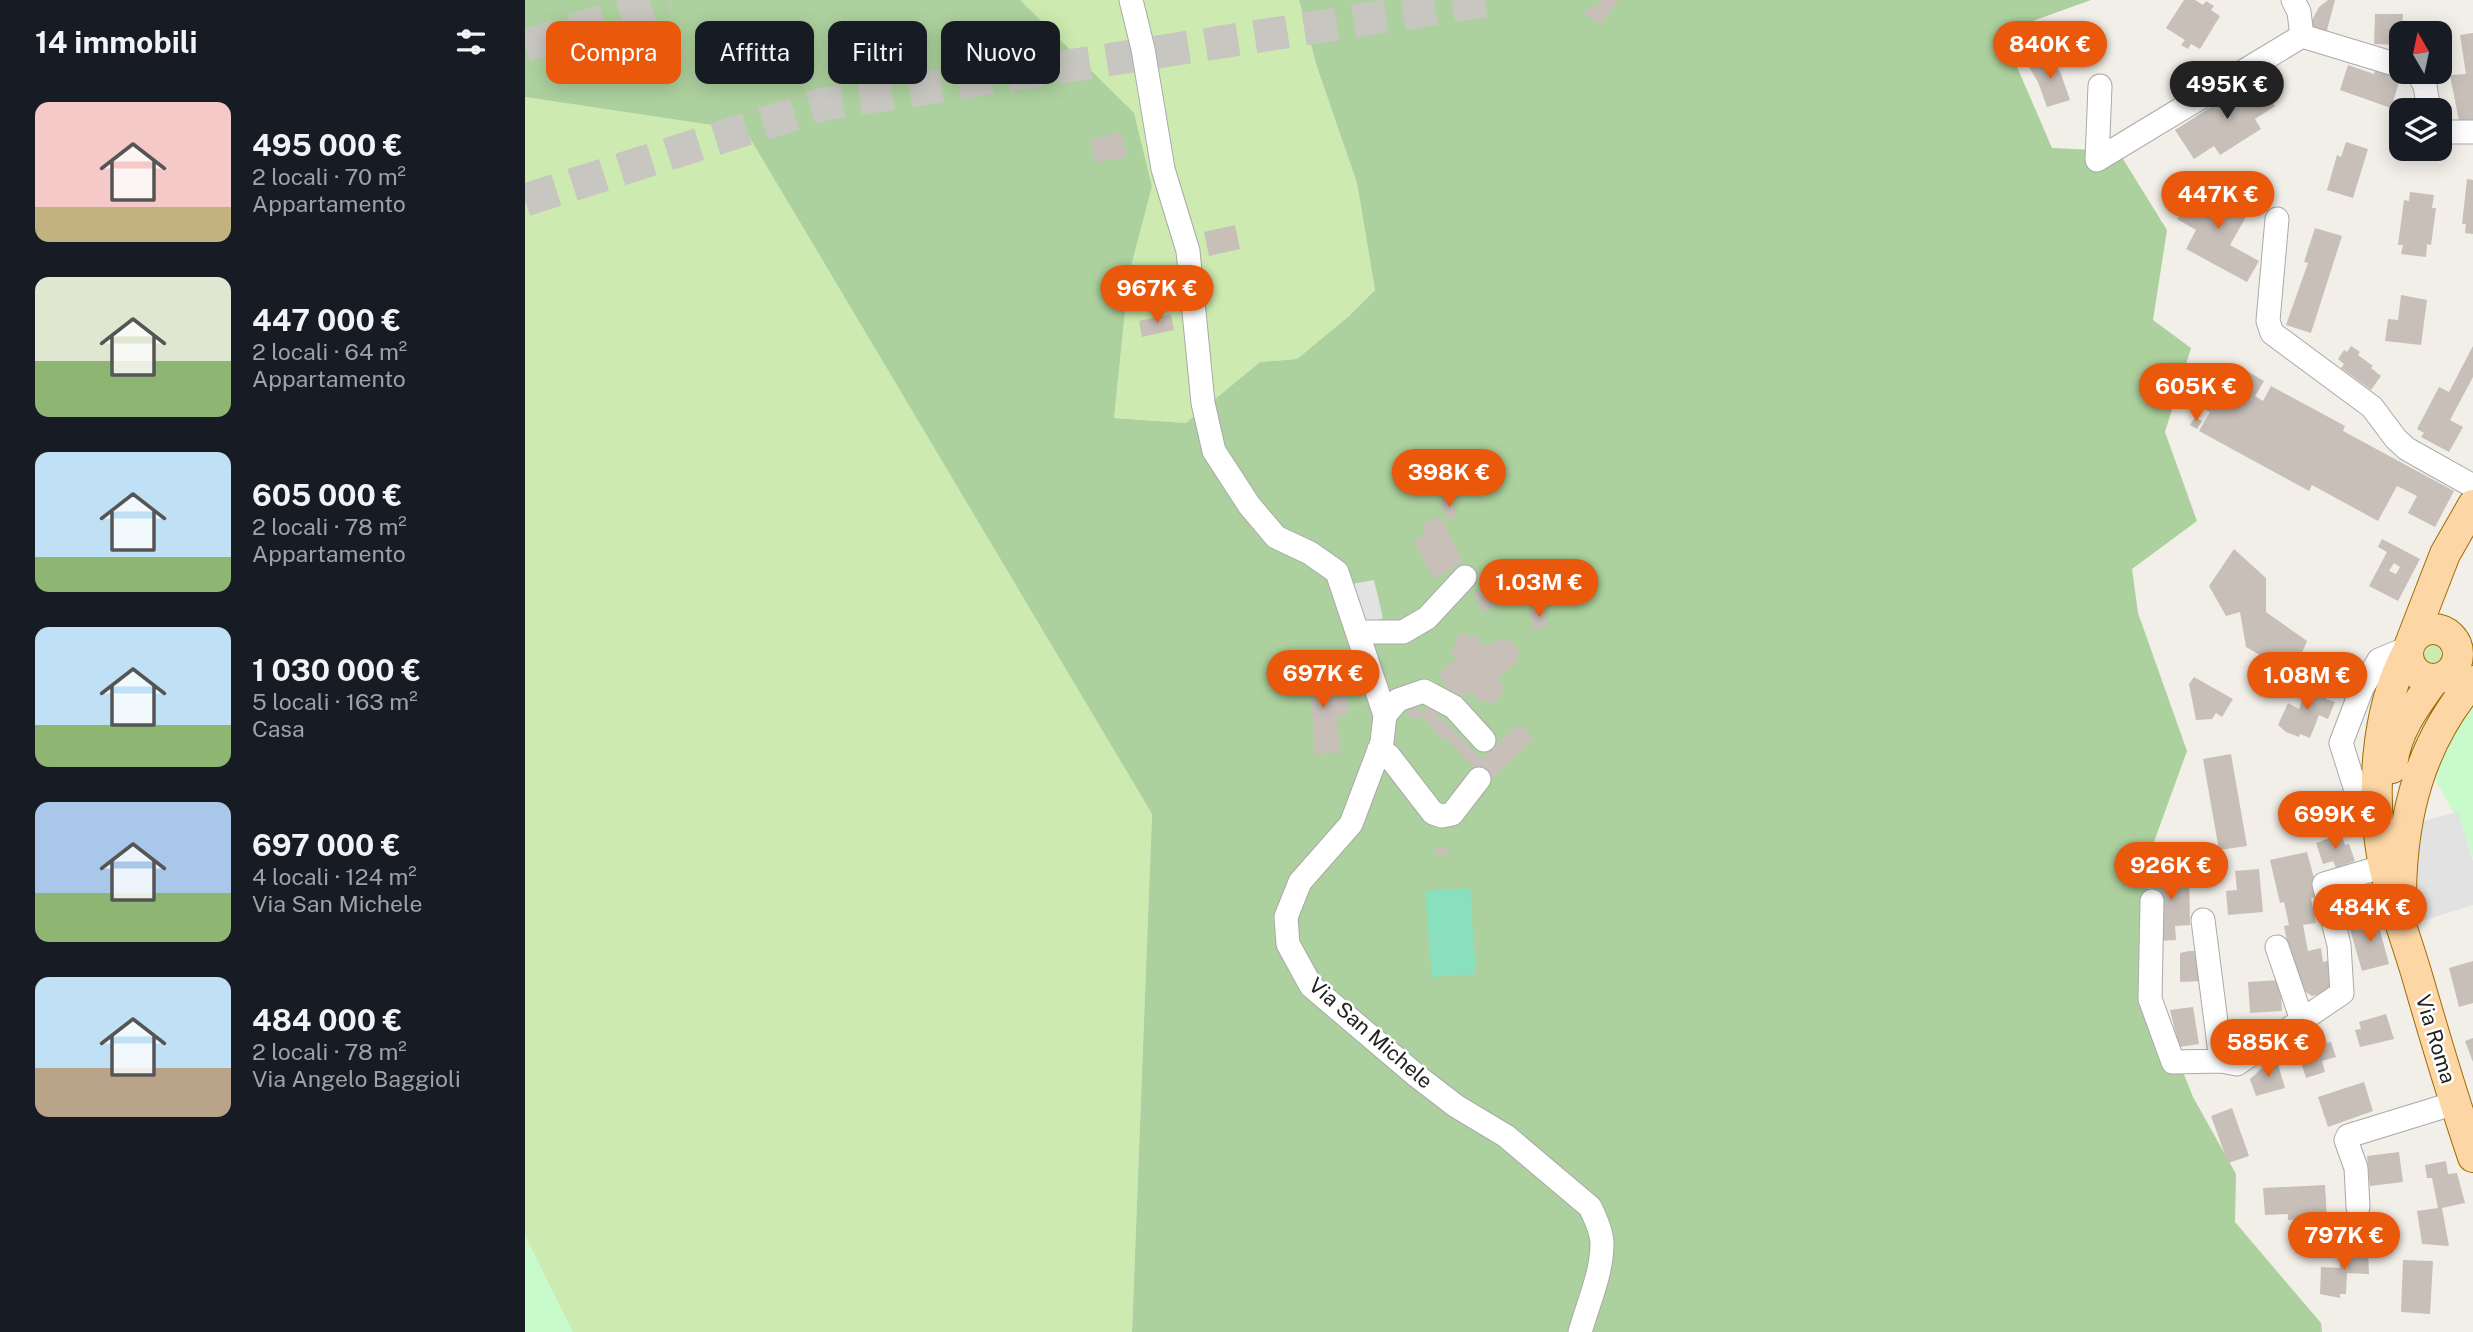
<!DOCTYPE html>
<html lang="it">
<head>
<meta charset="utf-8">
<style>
  :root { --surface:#171b24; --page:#242831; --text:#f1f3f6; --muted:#9ea1a6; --accent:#ea580c }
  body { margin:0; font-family:"Public Sans",sans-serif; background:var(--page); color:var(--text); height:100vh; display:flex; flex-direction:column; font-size:26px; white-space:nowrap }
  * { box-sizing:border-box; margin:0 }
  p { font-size:23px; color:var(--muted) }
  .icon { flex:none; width:38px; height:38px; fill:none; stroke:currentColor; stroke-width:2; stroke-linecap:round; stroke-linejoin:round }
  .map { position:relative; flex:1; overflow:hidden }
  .sheet { display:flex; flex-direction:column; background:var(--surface); width:525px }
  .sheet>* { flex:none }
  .banner { position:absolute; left:21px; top:21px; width:665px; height:63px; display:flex; gap:14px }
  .needle { width:46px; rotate:351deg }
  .tools { position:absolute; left:1864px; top:21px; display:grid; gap:14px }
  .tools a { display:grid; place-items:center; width:63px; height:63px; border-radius:14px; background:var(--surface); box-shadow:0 4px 18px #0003; font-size:35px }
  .price { position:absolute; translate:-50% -60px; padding:0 16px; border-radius:24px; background:var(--accent); color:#fff; font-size:23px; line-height:46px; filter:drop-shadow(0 2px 4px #0008) }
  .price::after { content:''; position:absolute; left:50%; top:42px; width:21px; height:16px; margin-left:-10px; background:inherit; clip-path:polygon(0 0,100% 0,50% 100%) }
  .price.on { background:#222; color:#fff }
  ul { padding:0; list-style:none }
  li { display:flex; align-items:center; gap:21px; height:175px; padding:0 35px }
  li span { display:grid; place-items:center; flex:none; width:196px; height:140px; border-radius:14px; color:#555 }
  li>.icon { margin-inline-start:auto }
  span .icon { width:84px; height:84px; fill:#fffc; stroke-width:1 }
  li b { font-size:30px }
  h2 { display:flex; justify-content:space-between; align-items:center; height:84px; padding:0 35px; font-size:30px }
  .chip { padding:0 24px; border-radius:14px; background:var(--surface); box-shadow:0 4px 18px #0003; font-size:24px; line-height:63px }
  .chip.on { background:var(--accent); color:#fff }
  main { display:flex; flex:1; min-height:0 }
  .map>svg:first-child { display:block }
</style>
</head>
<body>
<main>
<section class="sheet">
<h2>14 immobili<svg class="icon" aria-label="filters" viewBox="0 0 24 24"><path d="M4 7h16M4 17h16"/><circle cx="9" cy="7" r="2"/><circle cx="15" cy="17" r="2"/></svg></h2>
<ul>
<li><span style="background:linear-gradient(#f6c9c9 75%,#c2b280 0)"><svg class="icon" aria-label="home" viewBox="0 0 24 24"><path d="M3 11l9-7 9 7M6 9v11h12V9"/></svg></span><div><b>495 000 €</b><p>2 locali · 70 m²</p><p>Appartamento</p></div></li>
<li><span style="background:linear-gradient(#dfe7d0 60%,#8fb573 0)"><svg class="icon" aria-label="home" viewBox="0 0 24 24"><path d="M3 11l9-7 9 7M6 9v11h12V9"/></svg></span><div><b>447 000 €</b><p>2 locali · 64 m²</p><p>Appartamento</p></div></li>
<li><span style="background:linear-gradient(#bfe0f5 75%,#8fb573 0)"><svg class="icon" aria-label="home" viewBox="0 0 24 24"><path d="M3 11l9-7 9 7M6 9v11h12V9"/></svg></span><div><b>605 000 €</b><p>2 locali · 78 m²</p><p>Appartamento</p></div></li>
<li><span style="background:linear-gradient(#bfe0f5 70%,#8fb573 0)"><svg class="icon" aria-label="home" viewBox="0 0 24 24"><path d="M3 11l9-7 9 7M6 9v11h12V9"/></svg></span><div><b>1 030 000 €</b><p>5 locali · 163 m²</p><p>Casa</p></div></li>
<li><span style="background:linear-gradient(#a9c7e8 65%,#8fb573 0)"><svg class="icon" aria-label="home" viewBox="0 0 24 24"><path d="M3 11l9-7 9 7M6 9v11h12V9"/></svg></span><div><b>697 000 €</b><p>4 locali · 124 m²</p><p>Via San Michele</p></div></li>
<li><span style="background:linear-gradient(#bfe0f5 65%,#b9a48a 0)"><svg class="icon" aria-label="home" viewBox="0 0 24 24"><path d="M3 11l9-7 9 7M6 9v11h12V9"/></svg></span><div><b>484 000 €</b><p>2 locali · 78 m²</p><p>Via Angelo Baggioli</p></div></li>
</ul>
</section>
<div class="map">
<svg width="1948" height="1332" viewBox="0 0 1948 1332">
  <rect width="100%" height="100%" fill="#f2efe9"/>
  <path fill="#cdebb0" d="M495 0H774L792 67 832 183 850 290 824 316 772 359 735 362 661 423 589 418 604 274 627 187Z
    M0 97 220 130 627 814 607 1332H0Z
    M1902 643H1910L1916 649 1917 657 1911 663 1902 664 1896 658 1895 652Z"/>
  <path fill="#add19e" d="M0 0H495L609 113 627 187 604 274 589 418 661 423 735 362 772 359 824 316 850 290 832 183 792 67 774 0H1566L1477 32 1527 148 1593 151 1642 230 1628 320 1666 348 1640 432 1672 521 1607 569 1613 613 1662 751 1622 861 1625 989 1668 1097 1711 1174 1710 1222 1796 1323 1797 1332H607L627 814 220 130 0 97Z"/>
  <path fill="#c8facc" d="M1948 695V858L1937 827 1906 772Z
    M0 1235 48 1332H0Z"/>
  <path fill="#88e0be" d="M945 888 951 974 907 977 900 891Z"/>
  <path fill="#e2e2e2" d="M849 580 858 618 839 626 821 585Z
    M1933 812 1948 861V905L1897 921 1892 901 1891 848 1897 821Z"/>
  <path fill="#c7bfb8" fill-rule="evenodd" d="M1076 0H1094L1075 25 1059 13 1066 5 1070 8Z
    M1659 0H1670L1678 5 1681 1 1689 6 1686 10 1695 16 1675 49 1666 44 1663 49 1656 45 1660 40 1641 28Z
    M1803 0H1810L1801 34 1784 26 1794 7Z
    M1850 14H1878L1876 45 1849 44Z
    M1948 33V124L1934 121 1925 75 1941 74 1935 35Z
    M1523 53 1536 74 1545 100 1522 107 1513 82 1504 67Z
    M1823 65 1849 74 1851 68 1876 76 1866 108 1815 90Z
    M1732 77 1750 106 1730 119 1736 129 1695 155 1689 146 1669 159 1650 130Z
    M596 132 602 156 570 163 565 139Z
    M1821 142 1843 149 1828 198 1802 190 1812 155 1816 157Z
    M1942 179 1948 180V234L1940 233 1941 224H1937Z
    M1684 184 1726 208 1705 245 1734 261 1722 282 1661 249 1671 230 1652 219 1668 193 1676 197Z
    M1885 192 1909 195 1907 208H1911L1906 245 1902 244 1901 257 1876 254 1878 245H1873L1879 200 1884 201Z
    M710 225 715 249 684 256 679 232Z
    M1790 228 1817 236 1786 333 1761 325 1783 263 1779 262Z
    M1876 295 1902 300 1896 345 1860 341 1863 319 1873 320Z
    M646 314 649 330 617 337 614 321Z
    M1826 346 1835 352 1833 355 1848 366 1846 368 1856 376 1846 390 1816 368 1819 364 1813 359 1819 350 1822 352Z
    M1948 346V377L1925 420 1938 427 1924 452 1896 437 1899 433 1892 429 1914 387 1924 392Z
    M1691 368 1714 381 1720 370 1739 381 1730 396 1738 401 1746 386 1820 426 1818 431 1929 491 1910 527 1883 513 1892 496 1872 486 1853 521 1787 485 1784 491 1674 431 1685 412 1671 404Z
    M1670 417 1677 421 1672 429 1665 425Z
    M925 498 933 516 923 520 915 502Z
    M915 516 938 562 909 579 888 540 901 534 897 525Z
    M1857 539 1895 559 1873 601 1844 586 1862 552 1853 547ZM1869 563 1875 567 1871 574 1864 571Z
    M1709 549 1741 578V612L1782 641 1768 674 1721 647 1715 612 1701 616 1684 586Z
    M967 584 977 603 958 612 948 593Z
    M1019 608 1023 626 1009 630 1004 611Z
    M941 632 946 637 951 634 958 646 978 639 989 643 994 653 991 663 974 676 979 689 975 692 977 695 975 699 966 704 960 700 954 703 948 692 937 697 936 694 927 697 914 673 921 668 920 665 932 660 925 648 932 645 931 637Z
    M783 655 792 682 787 683 789 693 822 690 823 716 812 717 815 753 790 755 786 696 781 697 768 660Z
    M1669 677 1708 699 1697 717 1691 713 1687 719 1671 720 1664 684Z
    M1784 683 1804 691 1801 699 1810 702 1803 719 1794 715 1785 738 1775 734 1774 737 1761 732 1753 725 1763 703 1774 709Z
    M888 704 897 713 905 706 957 759 994 724 1009 739 963 782 919 736 915 740 910 735 912 733 895 715 889 721 881 711Z
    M1706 754 1722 846 1694 850 1678 759Z
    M1816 834 1820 845 1824 844 1830 861 1811 868 1808 861 1798 864 1791 843Z
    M923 847 924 854 910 855 909 849Z
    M1782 852 1794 896 1786 898 1791 923 1778 925 1783 951 1796 948 1798 962 1807 960V991L1787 996 1778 990 1759 943 1762 942 1759 926 1764 925 1759 902 1755 903 1745 860Z
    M1734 869 1738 912 1703 915 1701 891 1712 890 1710 871Z
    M1647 870V874L1664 873 1665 925 1650 926 1651 940 1633 941 1626 871Z
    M1837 880 1844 905 1818 912 1813 893 1818 892 1817 886Z
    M1850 912 1864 964 1837 971 1825 929 1840 925 1838 916Z
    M1664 951H1675L1677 981 1655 982V953Z
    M1948 961V1003L1934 1007 1924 968Z
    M1755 980 1757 1011 1725 1013 1723 982Z
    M1668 1007 1674 1044 1654 1047 1645 1010Z
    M1861 1014 1869 1039 1835 1047 1830 1030 1836 1029 1834 1022Z
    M1798 1030 1802 1043 1806 1042 1811 1057 1797 1061 1800 1072 1781 1078 1774 1056 1782 1053 1777 1036Z
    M1948 1038V1062L1940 1041Z
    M1747 1059 1752 1061 1760 1088 1731 1096 1725 1079Z
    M1839 1082 1848 1111 1803 1127 1793 1097Z
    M1707 1108 1724 1156 1703 1163 1686 1116Z
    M1874 1152 1878 1182 1845 1186 1842 1156Z
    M1921 1161 1923 1174 1932 1173 1940 1203 1917 1208 1924 1246 1897 1244 1892 1211 1913 1208 1907 1178H1902L1900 1165Z
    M1800 1185 1802 1218 1763 1220V1214L1740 1215 1738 1188Z
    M1816 1248 1843 1250 1844 1274 1822 1273 1821 1294H1815V1298L1795 1294 1796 1267 1815 1268Z
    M1878 1260 1908 1261 1905 1314 1876 1312Z"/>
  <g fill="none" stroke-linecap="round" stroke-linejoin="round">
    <path stroke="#c8c6c1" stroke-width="33" stroke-dasharray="33 17" stroke-linecap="butt" d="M0 46 144 0
      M0 200 300 104 965 0"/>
    <g stroke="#a9a9a9" stroke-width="25">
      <path id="minor" d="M606 0 618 49 638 169 663 251 678 403 689 451 724 505 751 537 785 553 812 572 860 715 857 742 826 824 775 882 761 917 763 944 786 986 892 1076 931 1106 981 1136 1065 1207C1070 1217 1077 1232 1077 1244 1077 1273 1063 1304 1055 1332
        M1768 0 1774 12 1777 36
        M1893 72 1900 86 1904 110
        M1575 86 1572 160 1777 36 1876 66
        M1914 132H1948
        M1752 219 1743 321 1747 333 1847 407 1871 439 1882 449 1948 486
        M833 632H878L902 618 940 577
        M860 715 873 700 899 691 929 707 959 740
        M854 749 864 756 908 813 917 816 927 814 954 779
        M1855 820 1839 816 1816 743 1837 688 1854 660 1883 648
        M1627 901 1625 999 1648 1062 1696 1061
        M1678 920 1696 1061 1712 1064 1817 993 1814 945 1799 884 1860 866
        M1752 947 1777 1020
        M1833 1207 1831 1168 1821 1140 1823 1136 1930 1103"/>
    </g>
    <g stroke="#a06b00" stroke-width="32">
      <path id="major" d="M1883 654a25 25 0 1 1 50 0a25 25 0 1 1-50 0Z
        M1887 639 1920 554 1948 505
        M1882 653C1850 712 1846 796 1858 861 1866 900 1882 941 1893 979 1910 1038 1928 1098 1948 1157
        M1867 768C1869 734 1890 706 1909 680
        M1876 893C1877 813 1896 742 1948 681"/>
    </g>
    <use href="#minor" stroke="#fff" stroke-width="23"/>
    <use href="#major" stroke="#fcd6a4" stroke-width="30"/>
  </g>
  <g text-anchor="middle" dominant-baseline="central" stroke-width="5" stroke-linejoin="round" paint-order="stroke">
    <g font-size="21" fill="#222" stroke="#fff">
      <text transform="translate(846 1033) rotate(41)">Via San Michele</text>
      <text transform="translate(1911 1039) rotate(73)">Via Roma</text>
    </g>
  </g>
</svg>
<div class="tools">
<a><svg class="needle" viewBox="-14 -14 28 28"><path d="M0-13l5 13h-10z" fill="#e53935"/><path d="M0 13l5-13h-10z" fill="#9ea1a6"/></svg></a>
<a><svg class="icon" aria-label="layers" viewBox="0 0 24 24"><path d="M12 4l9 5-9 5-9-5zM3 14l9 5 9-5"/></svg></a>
</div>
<b class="price" style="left:1525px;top:81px">840K €</b>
<b class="price on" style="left:1702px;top:121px">495K €</b>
<b class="price" style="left:1693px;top:231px">447K €</b>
<b class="price" style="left:632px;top:325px">967K €</b>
<b class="price" style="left:1671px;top:423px">605K €</b>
<b class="price" style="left:924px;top:509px">398K €</b>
<b class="price" style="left:1014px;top:619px">1.03M €</b>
<b class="price" style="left:798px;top:710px">697K €</b>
<b class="price" style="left:1782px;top:712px">1.08M €</b>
<b class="price" style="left:1810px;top:851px">699K €</b>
<b class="price" style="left:1646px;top:902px">926K €</b>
<b class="price" style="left:1845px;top:944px">484K €</b>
<b class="price" style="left:1743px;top:1079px">585K €</b>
<b class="price" style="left:1819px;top:1272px">797K €</b>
<div class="banner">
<a class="chip on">Compra</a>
<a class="chip">Affitta</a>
<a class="chip">Filtri</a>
<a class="chip">Nuovo</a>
</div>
</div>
</main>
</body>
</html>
